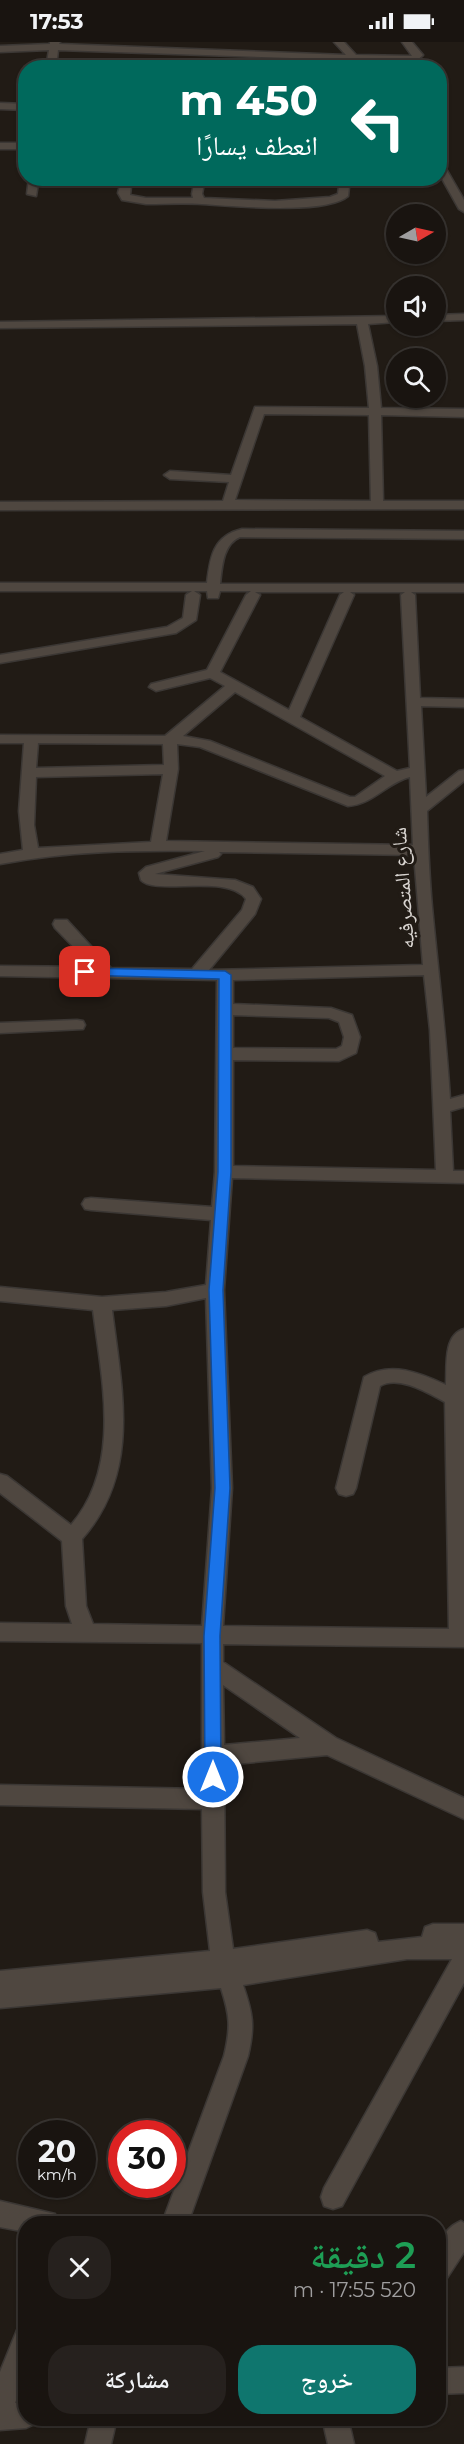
<!DOCTYPE html>
<html lang="ar">
<head>
<meta charset="utf-8">
<style>
	body { margin:0; font-family:Montserrat,"Noto Naskh Arabic",sans-serif; background:#26211e; color:#f1f3f6; direction:rtl; height:100vh; display:flex; flex-direction:column; font-size:22px; white-space:nowrap }
	* { box-sizing:border-box; margin:0 }
	p { font-size:20px; color:#9f9e9f }
	.icon { flex:none; width:33px; height:33px; fill:none; stroke:currentColor; stroke-width:2; stroke-linecap:round; stroke-linejoin:round }
	.map { position:relative; flex:1; overflow:hidden; direction:ltr }
	.drawer { position:absolute; left:18px; top:2174px; width:428px; height:210px; display:flex; flex-direction:column; background:#191410; border-radius:24px; box-shadow:0 2px 4px #0004,0 0 0 2px #373330; direction:rtl }
	.drawer>* { flex:none }
	.banner { position:absolute; left:18px; top:18px; width:429px; height:126px; border-radius:24px; box-shadow:0 2px 4px #0004,0 0 0 2px #373330; direction:rtl; background:#00695c; color:#fff; overflow:hidden }
	.needle { width:39px; rotate:81deg }
	.buttons { position:absolute; left:386px; top:162px; display:grid; gap:12px }
	.buttons a { display:grid; place-items:center; width:60px; height:60px; border-radius:50%; background:#191410; box-shadow:0 2px 4px #0004,0 0 0 2px #373330; font-size:30px }
	.speed { position:absolute; left:18px; top:2078px; display:flex; gap:12px; font-size:30px; font-weight:700; text-align:center }
	.speed>* { display:grid; place-content:center; width:78px; height:78px; border-radius:50%; background:#191410; box-shadow:0 2px 4px #0004,0 0 0 2px #373330; line-height:1 }
	.speed small { font-size:15px; font-weight:400 }
	.speed .limit { border:9px solid #d22; background:#fff; color:#111 }
	.pin { position:absolute; display:grid; place-items:center; width:51px; height:51px; color:#fff; margin:-26px; border-radius:12px; box-shadow:0 3px 9px #0006 }
	.me { position:absolute; width:66px; margin:-33px; rotate:0deg; stroke-linejoin:round; filter:drop-shadow(0 0 4px #0008) }
	.turn { display:flex; align-items:center; gap:21px; height:126px; padding:0 30px; font-size:27px }
	.turn .icon { width:78px; height:78px; stroke-width:2.5 }
	.turn b { display:block; font-size:42px; line-height:51px }
	.round { display:grid; place-items:center; flex:none; width:63px; height:63px; border-radius:24px; background:#26211e }
	.headline { display:flex; align-items:center; justify-content:space-between; height:102px; padding:0 30px }
	h1 { font-size:36px; font-weight:600; line-height:45px; color:#1e9e55 }
	.action { display:flex; gap:12px; margin-top:auto; padding:12px 30px }
	.action a { flex:1; height:69px; border-radius:24px; background:#0f766e; color:#fff; font-size:24px; font-weight:600; line-height:69px; text-align:center }
	.action a+a { background:#26211e; color:#f1f3f6 }
	.status { display:flex; justify-content:space-between; align-items:center; height:42px; padding:0 30px; background:#191410; direction:ltr }
	.status svg { height:16px; fill:currentColor }
	.map>svg:first-child { display:block }
	.lines { fill:none; stroke-linecap:round; stroke-linejoin:round }
	.minor-casing { stroke:#3b3734; stroke-width:3 }
	.minor { fill:#4f4740; fill-rule:evenodd }
	.route { fill:#1a73e8; stroke:#114b97; stroke-width:1.5 }
	.labels { text-anchor:middle; stroke-width:6; stroke-linejoin:round; paint-order:stroke }
	.street-label { font-size:21px; fill:#d8d4d0; stroke:#211b15 }
</style>
</head>
<body>
<div class="status"><b>17:53</b><svg viewBox="0 0 49 12"><path d="M0 12V9h3v3zM5 12V6h3v6zM10 12V3h3v9zM15 12V0h3v12zM26 1h20v11H26zM47 4h2v5h-2z"/></svg></div>
<div class="map">
<svg width="464" height="2402" viewBox="0 0 464 2402">
	<rect width="100%" height="100%" fill="#211b15"/>
	<g class="lines">
		<!-- minor casing -->
		<g class="minor-casing">
			<g id="minor">
				<polygon points="50,0 60,0 59,2 346,13 334,0 344,0 356,13 412,14 402,0 412,0 423,13 415,20 358,18 357,26 349,26 349,18 58,8 56,26 46,26 49,8 0,10 0,4 50,2"/>
				<polygon points="0,61 26,62 26,68 0,67"/>
				<rect x="0" y="101" width="26" height="6"/>
				<polygon points="440,122 445,125 464,158 464,170 459,167 440,133"/>
				<polygon points="29,136 39,136 36,154 27,152"/>
				<path d="M122,136H132L130,153L146,156H193L192,152L195,136H205L202,152L204,156L275,159L330,155L338,152L340,136H350L348,154C326,173 233,164 202,162C183,161 165,162 146,162L122,158L118,151Z"/>
				<polygon points="464,272 464,278 435,279 435,273"/>
				<path d="M396,274V280L368,282L377,324L381,366L464,367V375L381,373L383,459H464V467L0,468V460L223,459L229,440L170,437L164,433L170,429L231,433L255,365L369,366L365,324L357,282L0,286V280ZM264,372L369,373L371,459L235,458Z"/>
				<path d="M242,487L464,489V497L240,495C223,502 222,525 220,542H464V550H411L415,553L420,656L464,657V665L421,664L426,755L459,729L464,728V739L427,769C428,802 429,832 432,865C438,929 446,992 450,1057L464,1053V1065L450,1069L453,1129H464V1141L232,1136L224,1248L232,1446L223,1584L449,1587L445,1360C428,1351 399,1333 380,1344L356,1446L353,1452L346,1454L339,1452L336,1446L364,1335C391,1319 420,1331 446,1343C447,1324 443,1293 464,1287V1605L223,1602V1620L336,1696L464,1756V1777L327,1713L224,1723L225,1850L233,1907L367,1888L375,1891L378,1900L422,1895L425,1885L433,1882H464V1941L342,2164L333,2167L324,2164L321,2155L324,2146L452,1917H407L243,1943C253,1972 255,1984 248,2014L188,2181H162L224,2014C231,1985 230,1974 221,1946L0,1966V1929L210,1909L203,1850L202,1767L0,1763V1743L202,1747V1601L0,1599V1581L72,1582L66,1564L62,1499L0,1451V1432L7,1434L71,1483C122,1424 102,1339 93,1268L0,1259V1245L102,1255L166,1250L206,1243L211,1178L91,1168L85,1167L82,1162L85,1157L91,1156L212,1165L215,1130L217,938L0,934V924L93,925L55,886L53,882L55,878H67L111,926L192,927L242,868L246,857C228,831 155,854 141,838L139,831L146,825L205,809C137,808 67,809 0,822V812L23,808L19,769L24,701H0V693L165,694L225,644L210,636L156,649L149,645L151,642L207,628L246,553L251,549H220L218,556H208L207,549H194L200,553L196,578L176,591L0,621V613L167,585L183,576L186,553L192,549H0V541H207C210,515 213,494 242,487ZM255,550H344L340,553L289,668L220,630L260,553ZM350,550H405L401,553L410,726L397,729L300,675L354,553ZM235,650L385,734L355,755H350L210,699L183,694ZM38,701L163,702L164,723L36,726ZM177,702L200,705L348,764C374,762 386,741 410,735L413,803L166,799L178,727ZM163,732L151,800L38,806L34,783L36,735ZM219,810L414,813L423,923L209,928L255,872L261,857L253,845L235,838L155,832L218,815L221,812ZM424,933L430,988L436,1128L233,1124V1018L339,1019L356,1011L360,995L352,973L331,966L233,962V938ZM233,973L329,976L339,980L344,995L342,1004L336,1007L233,1006ZM206,1256L212,1446L202,1584L93,1582L86,1564L82,1497C141,1430 122,1349 112,1268L166,1264ZM223,1643L300,1696L224,1703Z"/>
				<polygon points="77,978 83,979 85,983 83,987 0,991 0,981"/>
				<polygon points="0,2159 55,2172 59,2181 26,2181 26,2190 0,2185"/>
				<path d="M461,2179L464,2181V2210L447,2236L438,2240C438,2216 435,2190 461,2179Z"/>
				<polygon points="26,2284 26,2332 15,2361 26,2360 26,2376 38,2376 35,2382 26,2386 0,2388 0,2330 17,2288"/>
				<polygon points="464,2325 464,2351 438,2352 438,2326"/>
				<polygon points="91,2376 117,2376 111,2402 85,2402"/>
				<polygon points="322,2376 348,2376 354,2402 328,2402"/>
			</g>
		</g>
		<!-- minor -->
		<use href="#minor" class="minor"/>
	</g>
	<!-- route -->
	<polygon class="route" points="85,926 225,929 231,933 231,1130 223,1248 230,1446 220,1594 221,1735 219,1741 213,1743 207,1741 205,1735 204,1594 215,1446 209,1248 218,1130 219,937 80,933 79,930"/>
	<g class="labels">
		<!-- street labels -->
		<g class="street-label">
			<text transform="translate(403 846) rotate(-94)" y="7">شارع المتصرفيه</text>
		</g>
	</g>
</svg>
<div class="buttons">
<a><svg class="needle" viewBox="-14 -14 28 28"><path d="M0-13l5 13h-10z" fill="#e53935"/><path d="M0 13l5-13h-10z" fill="#9f9e9f"/></svg></a>
<a><svg class="icon" aria-label="sound" viewBox="0 0 24 24"><path d="M4 9h4l5-4v14l-5-4H4zM17 9q2 3 0 6"/></svg></a>
<a><svg class="icon" aria-label="search" viewBox="0 0 24 24"><circle cx="10" cy="10" r="6"/><path d="M15 15l6 6"/></svg></a>
</div>
<div class="speed"><div>20<small>km/h</small></div><div class="limit">30</div></div>
<div class="pin" style="left:85px;top:930px;background:#d93025"><svg class="icon" aria-label="arrive" viewBox="0 0 24 24"><path d="M6 21V4h12l-3 4 3 4H6"/></svg></div>
<svg class="me" style="left:213px;top:1735px" viewBox="-20 -20 40 40"><circle r="17" fill="#1a73e8" stroke="#fff" stroke-width="3"/><path d="M0-11L8 9 0 5-8 9z" fill="#fff"/></svg>
<div class="banner">
<div class="turn"><svg class="icon" aria-label="left" viewBox="0 0 24 24"><path d="M17 20v-9H6M10 6l-5 5 5 5"/></svg><div><b>450 m</b>انعطف يسارًا</div></div>
</div>
<section class="drawer">
<div class="headline"><div><h1>2 دقيقة</h1><p>520 m · 17:55</p></div><a class="round"><svg class="icon" aria-label="close" viewBox="0 0 24 24"><path d="M6 6l12 12M18 6L6 18"/></svg></a></div>
<div class="action"><a>خروج</a><a>مشاركة</a></div>
</section>
</div>
</body>
</html>
